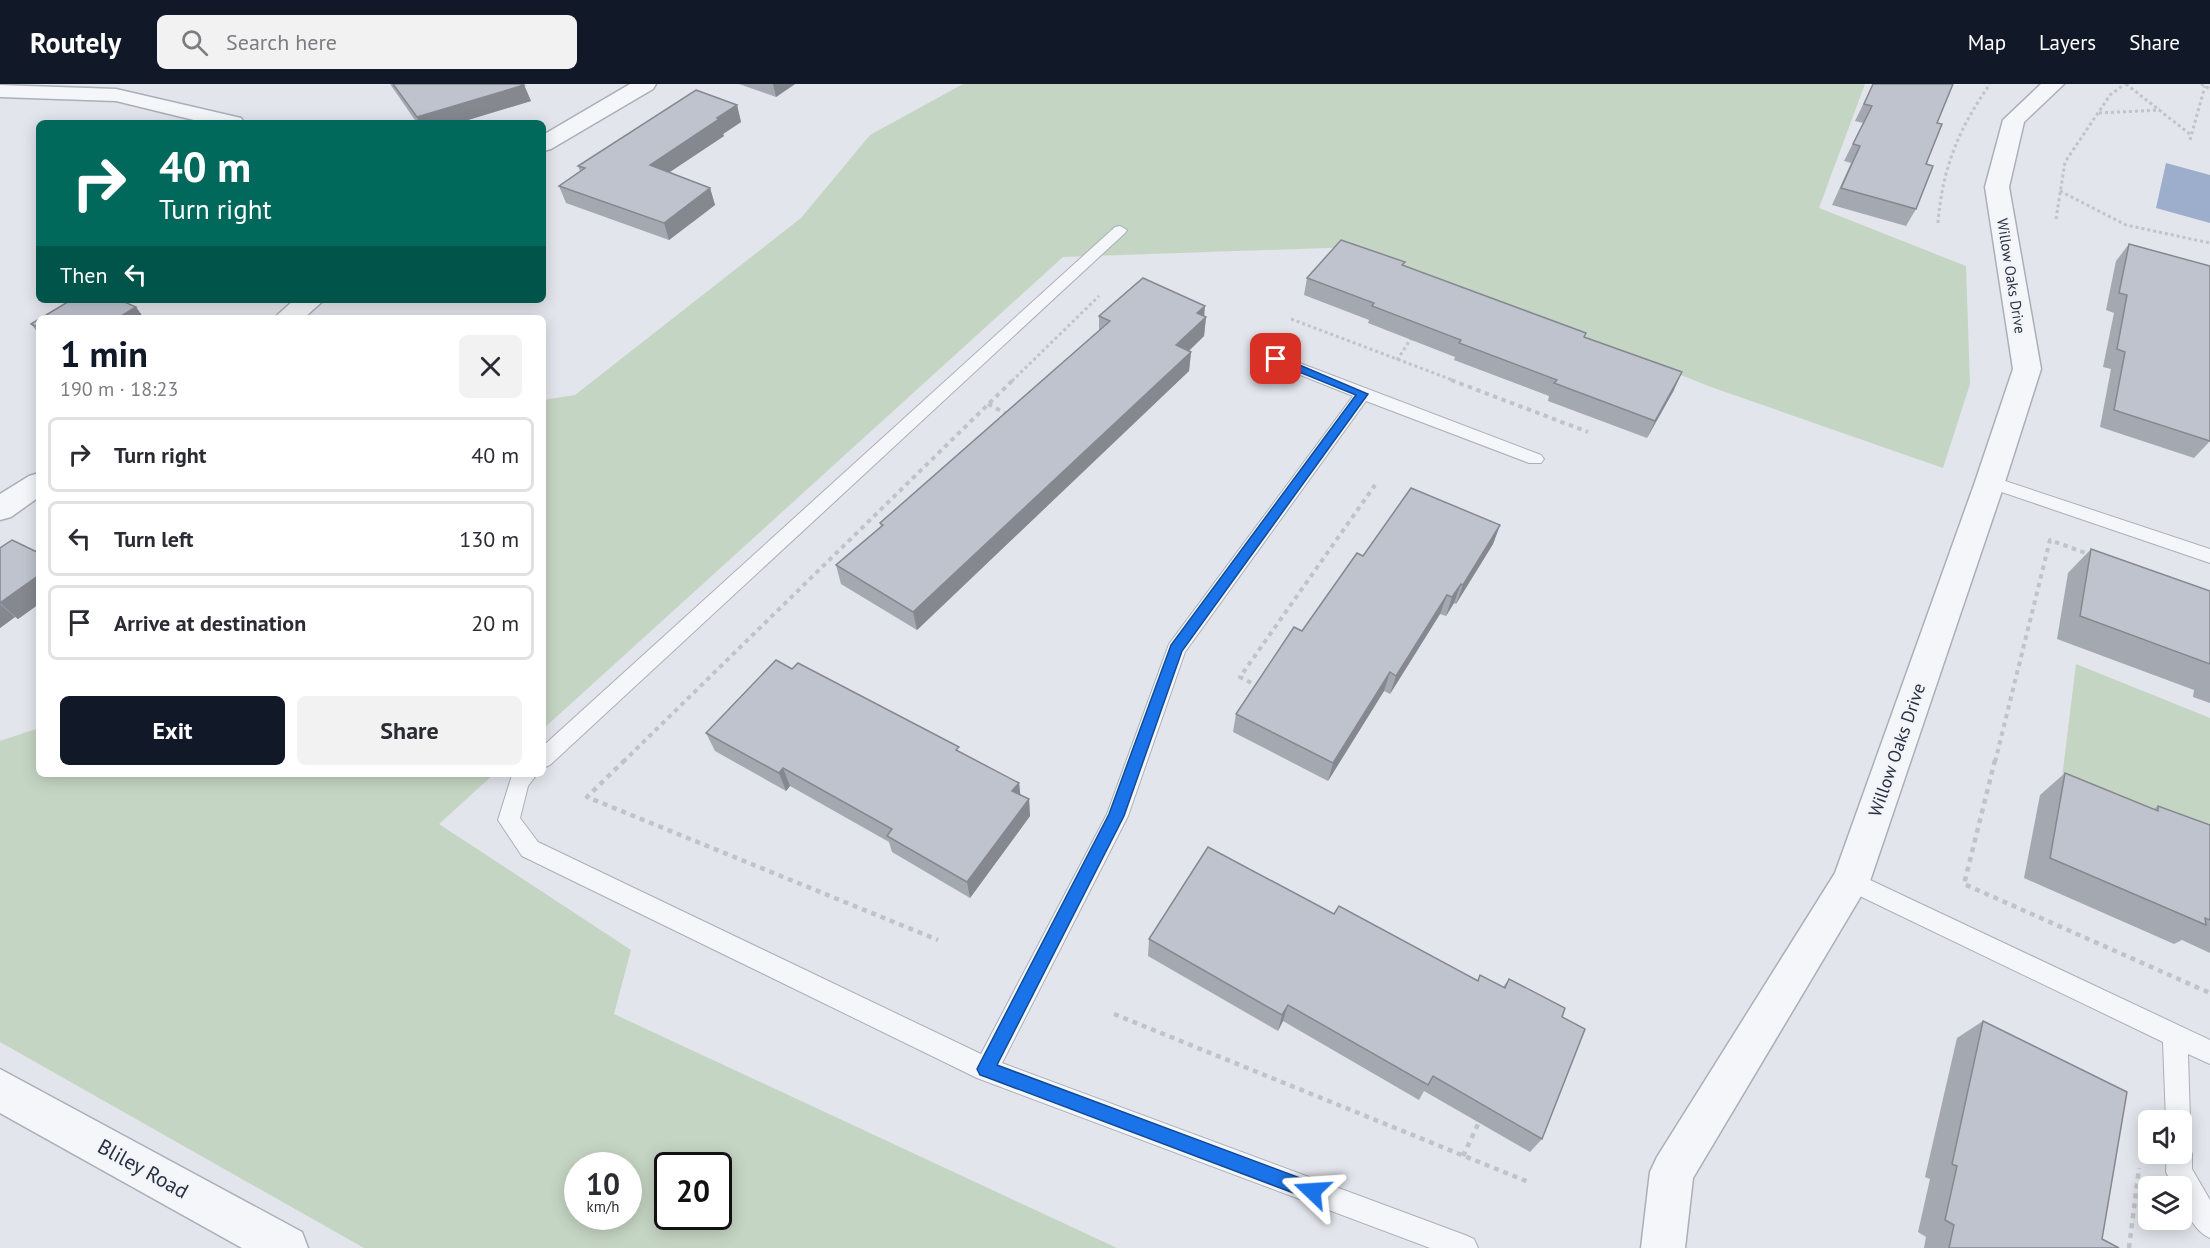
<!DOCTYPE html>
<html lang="en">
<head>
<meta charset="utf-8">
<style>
	body { margin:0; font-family:"PT Sans",sans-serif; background:#f2f2f3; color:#2b2b33; height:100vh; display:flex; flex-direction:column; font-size:22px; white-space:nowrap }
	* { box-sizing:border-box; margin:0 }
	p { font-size:20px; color:#7c7c81 }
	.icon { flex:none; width:33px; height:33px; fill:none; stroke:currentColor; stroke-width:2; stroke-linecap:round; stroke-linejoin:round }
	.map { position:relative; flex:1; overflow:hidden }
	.drawer { position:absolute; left:36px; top:231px; width:510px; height:462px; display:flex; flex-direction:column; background:#fff; border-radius:9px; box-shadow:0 3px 15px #0003 }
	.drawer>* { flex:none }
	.guide { position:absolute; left:36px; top:36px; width:510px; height:183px; border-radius:9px; box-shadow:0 3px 15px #0003; background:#00695c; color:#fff; overflow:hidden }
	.buttons { position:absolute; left:2138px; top:1026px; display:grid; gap:12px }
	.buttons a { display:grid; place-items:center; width:54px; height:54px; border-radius:9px; background:#fff; box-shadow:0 3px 15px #0003; font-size:30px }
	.speed { position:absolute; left:564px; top:1068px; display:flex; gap:12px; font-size:30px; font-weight:700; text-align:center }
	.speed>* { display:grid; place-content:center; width:78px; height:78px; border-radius:50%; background:#fff; box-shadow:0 3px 15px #0003; line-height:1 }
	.speed small { font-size:15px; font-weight:400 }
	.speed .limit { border:3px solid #111; border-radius:9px; background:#fff; color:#111 }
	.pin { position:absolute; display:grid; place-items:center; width:51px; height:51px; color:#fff; margin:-26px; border-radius:12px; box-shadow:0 3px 9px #0006 }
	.me { position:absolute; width:66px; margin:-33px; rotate:290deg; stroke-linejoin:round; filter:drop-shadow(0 0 4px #0008) }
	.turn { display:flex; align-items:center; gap:21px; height:126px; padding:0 24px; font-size:27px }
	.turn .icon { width:78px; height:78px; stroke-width:2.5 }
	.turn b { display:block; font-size:42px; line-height:51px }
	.then { display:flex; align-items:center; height:57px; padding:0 24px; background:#0003; gap:12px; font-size:22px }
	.round { display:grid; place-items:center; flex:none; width:63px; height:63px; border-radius:9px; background:#f2f2f3 }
	.headline { display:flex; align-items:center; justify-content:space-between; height:102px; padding:0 24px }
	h1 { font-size:36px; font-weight:700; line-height:45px; color:#111827 }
	.cta { display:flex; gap:12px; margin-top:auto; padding:12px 24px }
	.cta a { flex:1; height:69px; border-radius:9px; background:#111827; color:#fff; font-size:24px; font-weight:700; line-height:69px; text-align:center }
	.cta a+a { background:#f2f2f3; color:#2b2b33 }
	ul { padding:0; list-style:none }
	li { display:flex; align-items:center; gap:18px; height:75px; margin:0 12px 9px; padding:0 12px; border:3px solid #e1e1e2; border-radius:9px }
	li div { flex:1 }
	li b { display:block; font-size:22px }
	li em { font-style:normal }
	header { display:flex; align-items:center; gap:36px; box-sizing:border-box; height:84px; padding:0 30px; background:#111827; color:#fff }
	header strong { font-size:28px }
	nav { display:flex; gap:33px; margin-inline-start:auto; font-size:21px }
	.search { width:420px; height:54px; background:#f2f2f3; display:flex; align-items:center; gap:15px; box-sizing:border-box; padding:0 21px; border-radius:9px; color:#7c7c81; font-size:22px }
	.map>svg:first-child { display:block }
	.green { fill:#c5d5c3; fill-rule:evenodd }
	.water { fill:#9caecc }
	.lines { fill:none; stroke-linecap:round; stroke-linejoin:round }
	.service-casing { stroke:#aaafb9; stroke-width:2 }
	.minor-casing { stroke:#aaafb9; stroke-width:3 }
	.tertiary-casing { stroke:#aaafb9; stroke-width:3 }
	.path-far2 { stroke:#c0c3ca; stroke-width:3; stroke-dasharray:3 3; stroke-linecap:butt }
	.path-far1 { stroke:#c0c3ca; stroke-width:4; stroke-dasharray:4.5 4.5; stroke-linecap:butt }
	.path { stroke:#c0c3ca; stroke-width:4.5; stroke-dasharray:5 5; stroke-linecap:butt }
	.service { fill:#f5f6f9; fill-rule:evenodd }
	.minor { fill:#f5f6f9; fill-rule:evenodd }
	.tertiary { fill:#f5f6f9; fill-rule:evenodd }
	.wall { fill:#a4a8b1 }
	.shaded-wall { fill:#868890 }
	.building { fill:#bfc3ce; stroke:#868890; stroke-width:1.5 }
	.route { fill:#1a73e8; stroke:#114b97; stroke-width:1.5 }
	.labels { text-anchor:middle; stroke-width:4.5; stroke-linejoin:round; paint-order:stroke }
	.far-street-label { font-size:15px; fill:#293044; stroke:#f2f4f8 }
	.street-label { font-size:18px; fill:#293044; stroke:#f2f4f8 }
	.near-street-label { font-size:21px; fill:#293044; stroke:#f2f4f8 }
</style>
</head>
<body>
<header>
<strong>Routely</strong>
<div class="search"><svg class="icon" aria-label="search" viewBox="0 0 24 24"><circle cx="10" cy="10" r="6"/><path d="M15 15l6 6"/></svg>Search here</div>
<nav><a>Map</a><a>Layers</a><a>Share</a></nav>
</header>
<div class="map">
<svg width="2210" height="1164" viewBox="0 0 2210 1164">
	<rect width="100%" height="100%" fill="#e2e5eb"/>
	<!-- green -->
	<g class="green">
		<polygon points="963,0 1865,0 1819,124 1966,182 1970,300 1943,384 1711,303 1356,163 1063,173 543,645 543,316 575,311 801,134 870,51"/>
		<polygon points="2076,580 2210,634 2210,764 2061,702"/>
		<path d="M39,644V690H494L439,740L631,866L614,930L1117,1164H364L0,958V657ZM578,1082H628V1132H578ZM668,1082H718V1132H668Z"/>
	</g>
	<!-- water -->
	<polygon class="water" points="2166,79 2210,91 2210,139 2156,124"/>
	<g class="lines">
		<!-- service casing -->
		<g class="service-casing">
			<g id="service">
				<polygon points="1120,142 1127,146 1125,149 550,681 543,684 543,662 1115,143"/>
				<polygon points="1276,270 1541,371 1544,375 1541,379 1529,379 1366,317 1185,568 1128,732 1002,979 1465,1151 1474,1155 1478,1164 1430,1164 977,994 522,772 498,736 512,691 537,690 528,702 520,734 538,758 981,970 1107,730 1169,560 1353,312 1270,279 1268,275 1270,271"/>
				<polygon points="1990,392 2210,465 2210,479 1984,402 1981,398 1984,394"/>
				<polygon points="1851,787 2210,956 2210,980 2188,970 2190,1036 2187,1045 2181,1047 2181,1036 2166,1036 2163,958 1843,804 1840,797 1843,790"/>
				<path d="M2181,1058L2188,1061L2192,1070V1085L2210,1116V1154C2193,1147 2181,1121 2181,1102H2173L2166,1088L2167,1070H2181Z"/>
			</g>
		</g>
		<!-- minor casing -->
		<g class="minor-casing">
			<g id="minor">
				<polygon points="630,0 656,0 653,5 551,65 543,67 543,51"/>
				<polygon points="2041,0 2064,0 2024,38 2009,103 2041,285 2005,398 1870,797 1693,1094 1685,1164 1641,1164 1650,1088 1657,1073 1835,789 1975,398 2013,285 1985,103 2003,36"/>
				<polygon points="0,1 116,5 241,34 244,39 206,39 116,17 0,13"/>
				<polygon points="294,216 324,216 304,234 274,234"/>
				<polygon points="39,389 39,413 11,433 0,436 0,410 29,392"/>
			</g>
		</g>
		<!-- tertiary casing -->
		<g class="tertiary-casing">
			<polygon id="tertiary" points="0,985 302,1148 308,1164 242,1164 0,1029"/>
		</g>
		<!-- path-far2 -->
		<g class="path-far2">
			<polyline points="2126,0 2191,51"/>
			<polyline points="2201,0 2210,5"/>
			<polyline points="2099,29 2160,26"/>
			<polyline points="2190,56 2205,2"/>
			<polyline points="2060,107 2126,141 2210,159"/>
			<polyline points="2056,135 2065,78 2110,11 2125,0"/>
			<path d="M1938,139C1942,85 1959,44 1990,0"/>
			<polyline points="1291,235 1455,297"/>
			<polyline points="1397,276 1412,253"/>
			<polyline points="1012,297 1099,212"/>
		</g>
		<!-- path-far1 -->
		<g class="path-far1">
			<polyline points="1451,296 1588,348"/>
			<polyline points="988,320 1009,331"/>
			<polyline points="1259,603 1240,593 1375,401"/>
			<polyline points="623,678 1013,296"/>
			<polyline points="1995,678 2050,456 2091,471"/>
		</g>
		<!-- path -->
		<g class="path">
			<polyline points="625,676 587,713 938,856"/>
			<polyline points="1995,676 1964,800 2210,909"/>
			<polyline points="1114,930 1531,1099"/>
			<polyline points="2141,1068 2144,1045"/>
			<polyline points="1463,1072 1480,1036"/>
			<polyline points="2129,1164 2139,1084"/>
		</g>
		<!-- service -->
		<use href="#service" class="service"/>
		<!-- minor -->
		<use href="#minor" class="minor"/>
		<!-- tertiary -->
		<use href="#tertiary" class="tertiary"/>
	</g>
	<!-- wall -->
	<g class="wall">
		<polygon points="390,0 522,0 524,1 531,17 458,39 417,39"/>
		<polygon points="739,0 795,0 776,13"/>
		<polygon points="1873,0 1953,0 1937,39 1916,125 1906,142 1832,121 1851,79 1844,77 1863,39 1855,37"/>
		<polygon points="737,21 741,38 723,50 724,52 669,88 710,104 715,121 669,156 566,119 559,102 580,87 578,82"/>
		<polygon points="2129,160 2209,235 2210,357 2194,374 2100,343 2111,285 2103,283 2114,229 2106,226 2116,177"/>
		<polygon points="1404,181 1585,253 1674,306 1647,354 1548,317 1549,312 1454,276 1455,273 1368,239 1369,236 1304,211 1307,194"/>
		<polygon points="1099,232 1204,232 1206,233 1204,252 1189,267 1191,268 1189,287 917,546 841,500 836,481 881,443 880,439 1099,247"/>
		<polygon points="39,235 39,250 31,240"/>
		<polygon points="1500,441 1493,460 1456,520 1454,519 1446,532 1440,530 1390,610 1384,607 1328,697 1233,648 1236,630 1302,547 1363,472"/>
		<polygon points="0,464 39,469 39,520 18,535 15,533 0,544"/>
		<polygon points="2091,465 2210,507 2210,619 2193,613 2194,606 2057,555 2068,489"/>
		<polygon points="706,649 959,668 1019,699 1020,710 1029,715 1030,732 970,814 892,768 889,758 790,702 786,707 715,667"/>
		<polygon points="2065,689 2154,725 2158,722 2210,741 2210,869 2182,856 2174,860 2024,794 2040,711"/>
		<polygon points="1334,830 1478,896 1480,891 1503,903 1509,895 1562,933 1542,1055 1530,1068 1424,1007 1419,1016 1283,937 1278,947 1148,872 1149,855"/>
		<polygon points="1983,937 2102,1155 2119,1164 1924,1164 1926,1153 1918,1148 1930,1095 1925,1093 1957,954"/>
	</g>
	<!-- shaded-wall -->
	<g class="shaded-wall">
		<polygon points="773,0 795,0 776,13"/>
		<polygon points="524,1 531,17 458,39 419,39 417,33"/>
		<polygon points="737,21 741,38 723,50 724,52 655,98 650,81"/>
		<polygon points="710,104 715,121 669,156 664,139"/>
		<polygon points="1205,222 1204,235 1206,233 1204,252 1175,280 1176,261 1197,229"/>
		<polygon points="136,223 144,234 118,234"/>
		<polygon points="1191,268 1189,287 917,546 913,528"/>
		<polygon points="1682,288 1674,306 1647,354 1655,337"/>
		<polygon points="1500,441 1493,460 1456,520 1463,501"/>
		<polygon points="39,491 39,520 18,535 0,519"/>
		<polygon points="1461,500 1454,519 1446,532 1452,513"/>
		<polygon points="1447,511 1440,530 1390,610 1396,592"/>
		<polygon points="0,520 15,533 0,544"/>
		<polygon points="1390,588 1384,607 1328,697 1333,679"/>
		<polygon points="783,684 790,702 786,707 779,689"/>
		<polygon points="1019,699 1021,716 1012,707"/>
		<polygon points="1029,715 1030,732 970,814 967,798"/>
		<polygon points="1288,921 1283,937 1278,947 1282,931"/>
	</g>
	<!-- building -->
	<g class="building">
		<polygon points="393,0 522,0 524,1 417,33"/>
		<polygon points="1873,0 1953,0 1937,39 1942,40 1926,80 1933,82 1916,125 1841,104 1860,62 1853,60 1872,22 1864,20"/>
		<polygon points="696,6 737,21 717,34 719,35 650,81 710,104 664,139 559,102 585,84 578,82"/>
		<polygon points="1341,156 1405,178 1402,181 1586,249 1584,253 1682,288 1655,337 1554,299 1557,296 1459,259 1461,256 1372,222 1374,219 1307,194"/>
		<polygon points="2129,160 2210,182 2210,357 2114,326 2125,268 2117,265 2127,211 2119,209"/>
		<polygon points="1143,194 1205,222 1197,229 1206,233 1176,261 1191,268 913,528 836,481 883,441 880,439 1110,237 1099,232"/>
		<polygon points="71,216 120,216 136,223 118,234 41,234"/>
		<polygon points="39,235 39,244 31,240"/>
		<polygon points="1411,404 1500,441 1463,501 1461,500 1452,513 1447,511 1396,592 1390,588 1333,679 1236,630 1294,543 1302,547 1357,469 1363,472"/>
		<polygon points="12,456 39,469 39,491 0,519 0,464"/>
		<polygon points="2091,465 2210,507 2210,580 2080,532"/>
		<polygon points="776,576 792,585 798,579 959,663 956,666 1019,699 1012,707 1029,715 967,798 887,752 892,745 783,684 779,689 706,649"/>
		<polygon points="2065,689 2158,727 2158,722 2210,741 2210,836 2205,834 2206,841 2050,774"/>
		<polygon points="1208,763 1334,830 1339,822 1478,897 1480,891 1505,904 1509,895 1565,924 1562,933 1585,945 1542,1055 1433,992 1428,1001 1288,921 1282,931 1149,855"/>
		<polygon points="1983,937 2127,1008 2102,1155 2119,1164 1949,1164 1954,1141 1945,1136 1957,1082 1952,1080"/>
	</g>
	<!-- route -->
	<polygon class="route" points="1276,271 1368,310 1182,567 1124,732 997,981 1319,1101 1321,1107 1319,1113 1312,1116 986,993 980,991 977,985 1109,730 1171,561 1356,311 1272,277 1272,272"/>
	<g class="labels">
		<!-- far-street labels -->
		<g class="far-street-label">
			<text transform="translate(2011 192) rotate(81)" y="5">Willow Oaks Drive</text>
		</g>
		<!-- street labels -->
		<g class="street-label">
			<text transform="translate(1897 666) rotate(-71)" y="6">Willow Oaks Drive</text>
		</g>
		<!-- near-street labels -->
		<g class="near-street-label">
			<text transform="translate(143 1085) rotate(29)" y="7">Bliley Road</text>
		</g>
	</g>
</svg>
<div class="buttons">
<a><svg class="icon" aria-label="sound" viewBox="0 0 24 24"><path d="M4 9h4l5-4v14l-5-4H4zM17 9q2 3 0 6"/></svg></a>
<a><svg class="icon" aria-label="layers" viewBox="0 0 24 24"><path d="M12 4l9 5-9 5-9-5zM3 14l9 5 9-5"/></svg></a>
</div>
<div class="speed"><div>10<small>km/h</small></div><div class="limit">20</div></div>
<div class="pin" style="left:1276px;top:275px;background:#d93025"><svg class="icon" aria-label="arrive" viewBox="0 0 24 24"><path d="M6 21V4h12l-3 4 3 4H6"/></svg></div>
<svg class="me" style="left:1312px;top:1107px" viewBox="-20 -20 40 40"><path d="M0-17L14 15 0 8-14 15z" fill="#1a73e8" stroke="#fff" stroke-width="4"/></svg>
<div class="guide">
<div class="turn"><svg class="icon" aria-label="right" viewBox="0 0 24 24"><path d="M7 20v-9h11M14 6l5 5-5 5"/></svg><div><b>40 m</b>Turn right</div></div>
<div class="then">Then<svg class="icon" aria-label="left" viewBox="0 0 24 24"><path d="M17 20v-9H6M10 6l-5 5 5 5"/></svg></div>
</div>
<section class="drawer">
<div class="headline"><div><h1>1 min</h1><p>190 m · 18:23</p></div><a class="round"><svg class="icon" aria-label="close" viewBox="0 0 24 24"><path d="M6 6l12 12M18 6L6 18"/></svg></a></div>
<ul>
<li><svg class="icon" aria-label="right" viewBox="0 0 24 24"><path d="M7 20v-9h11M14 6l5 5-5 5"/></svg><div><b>Turn right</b></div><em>40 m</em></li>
<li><svg class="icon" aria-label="left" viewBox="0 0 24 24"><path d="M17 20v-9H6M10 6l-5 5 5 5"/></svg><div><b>Turn left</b></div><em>130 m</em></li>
<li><svg class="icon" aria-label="arrive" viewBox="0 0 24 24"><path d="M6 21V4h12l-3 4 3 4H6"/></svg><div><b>Arrive at destination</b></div><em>20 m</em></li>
</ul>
<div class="cta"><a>Exit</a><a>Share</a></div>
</section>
</div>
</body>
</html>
